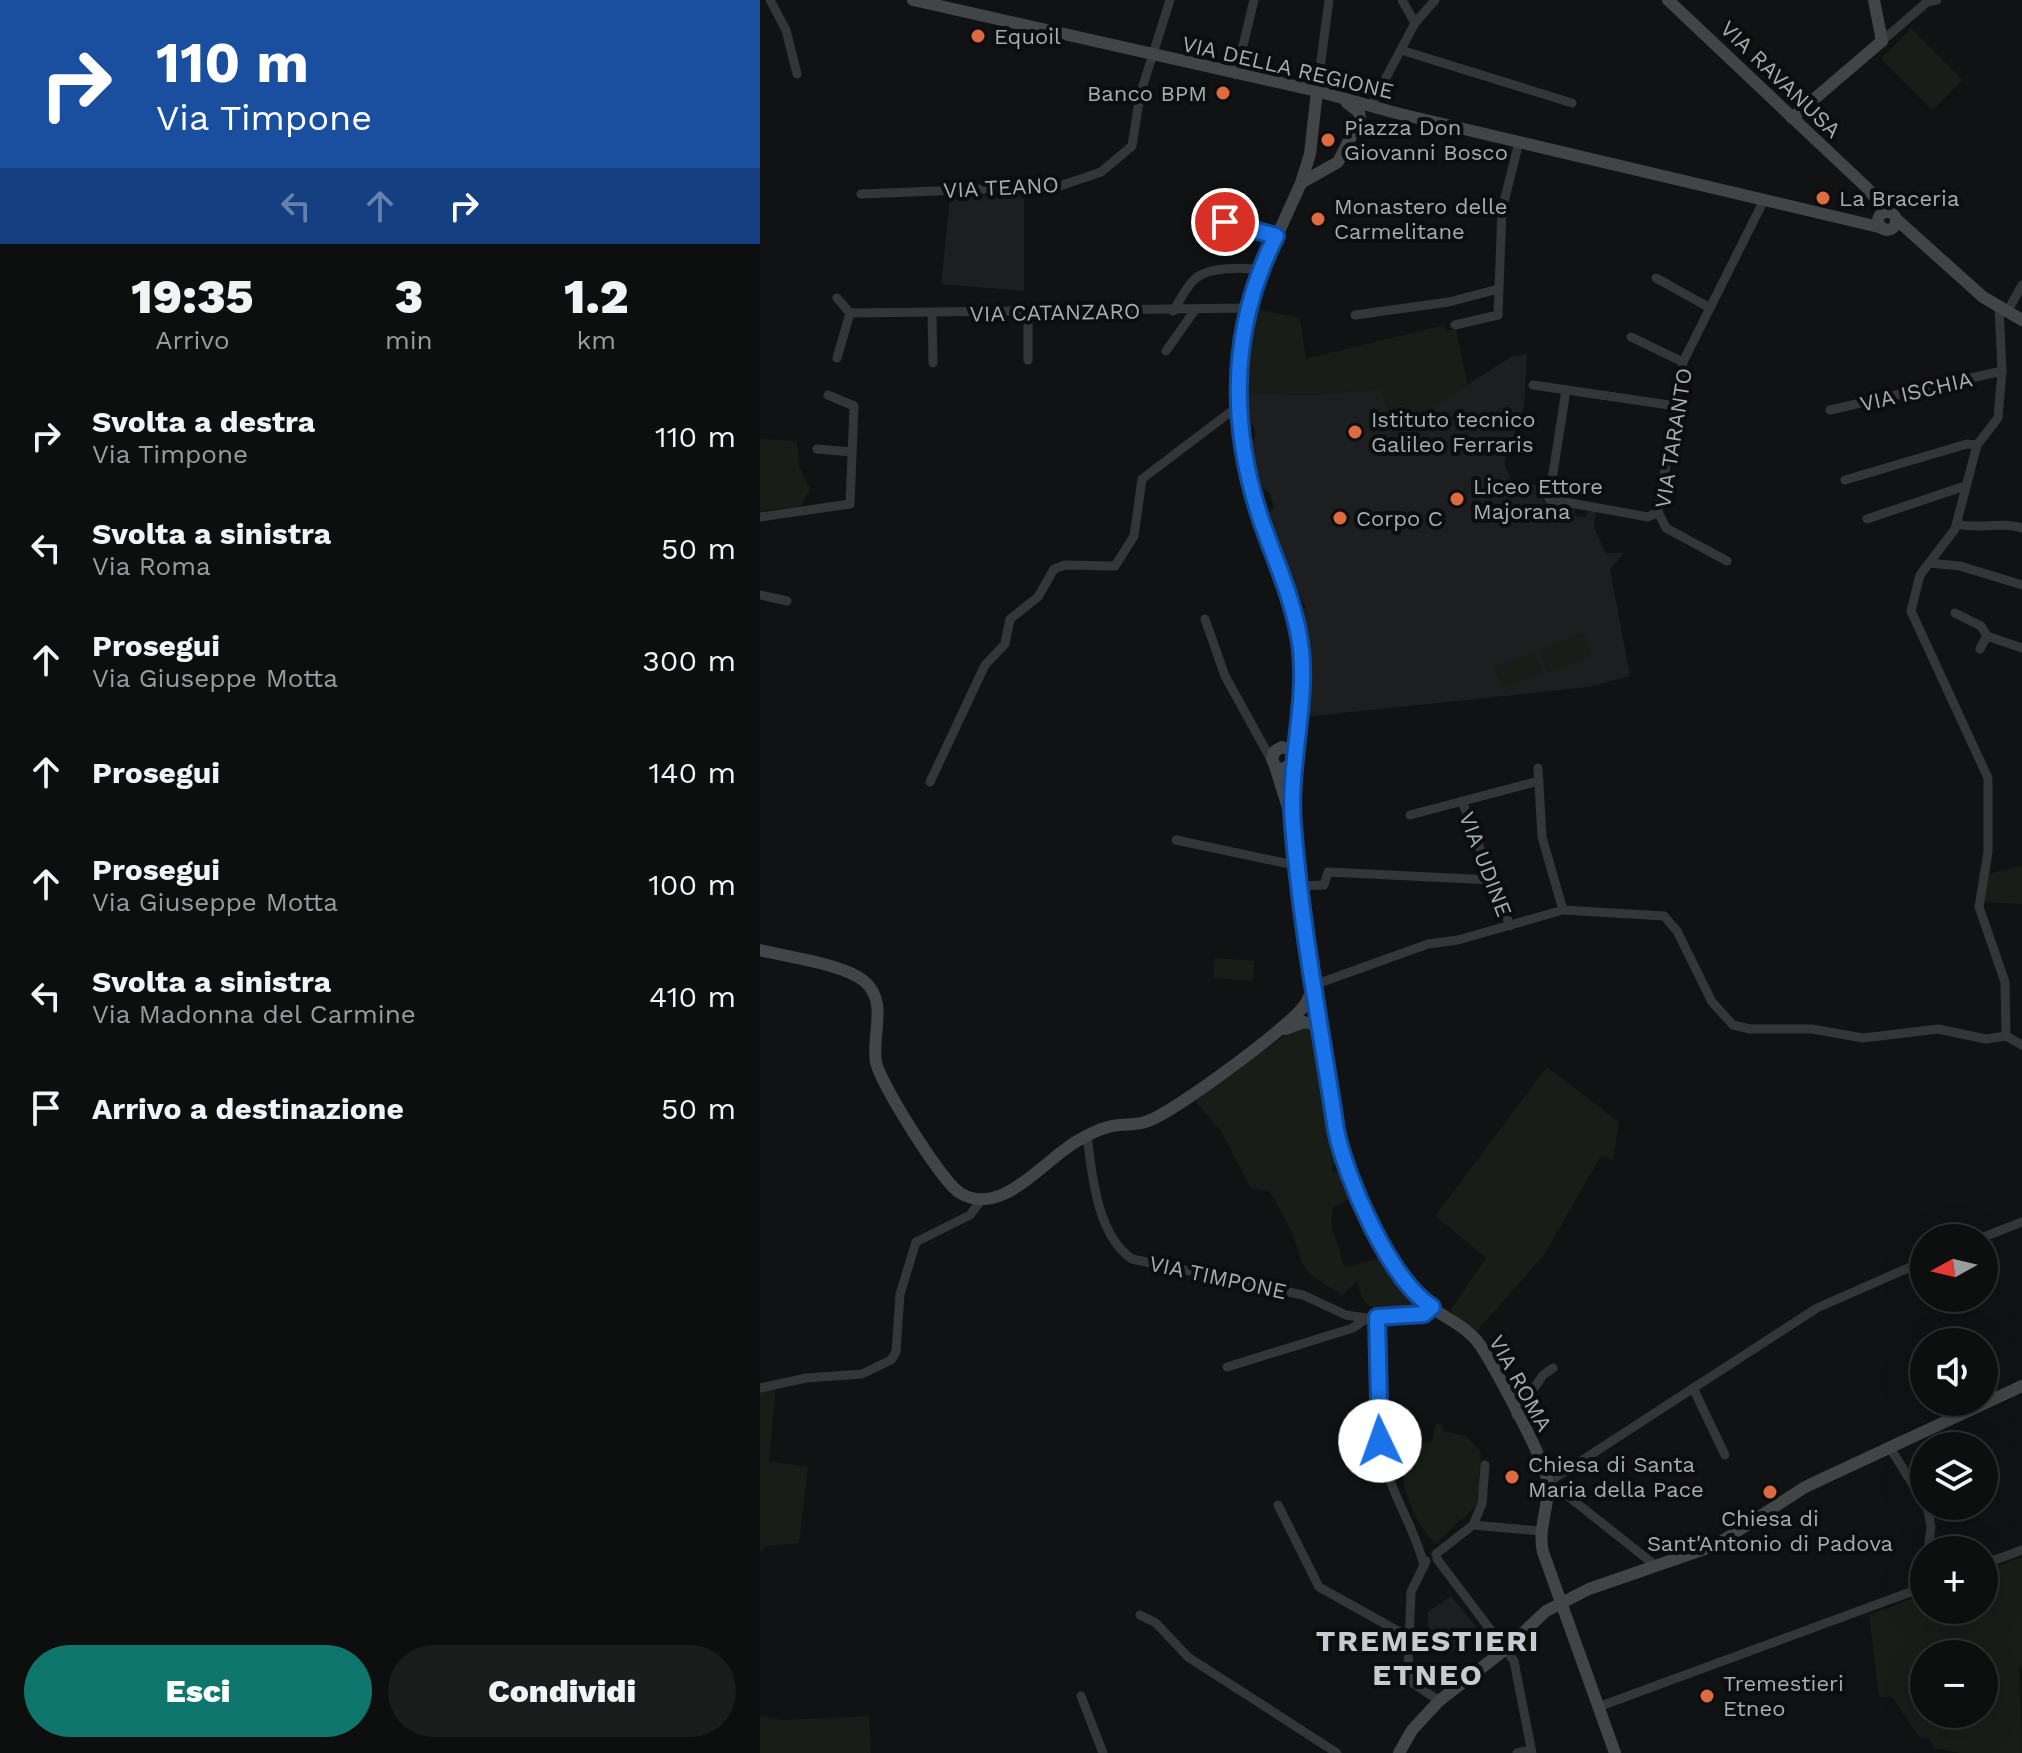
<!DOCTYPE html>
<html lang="it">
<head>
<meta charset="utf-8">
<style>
	body { margin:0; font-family:"Work Sans",sans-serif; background:#1b1c1c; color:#f1f3f6; height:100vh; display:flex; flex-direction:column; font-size:30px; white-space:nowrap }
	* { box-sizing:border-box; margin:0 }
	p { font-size:26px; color:#9a9c9e }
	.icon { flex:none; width:44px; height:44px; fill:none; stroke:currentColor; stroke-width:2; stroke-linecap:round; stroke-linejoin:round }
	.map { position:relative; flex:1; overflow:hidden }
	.sheet { display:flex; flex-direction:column; background:#0d0e0e; width:760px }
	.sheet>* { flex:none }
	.guide { background:#1a4fa0; color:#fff; overflow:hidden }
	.needle { width:52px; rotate:262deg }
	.buttons { position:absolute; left:1150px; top:1224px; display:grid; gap:16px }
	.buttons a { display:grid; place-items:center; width:88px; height:88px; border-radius:50%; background:#0d0e0e; box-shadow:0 8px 32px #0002,0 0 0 2px #2d2e2e; font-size:40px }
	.pin { position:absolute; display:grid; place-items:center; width:68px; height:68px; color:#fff; margin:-34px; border:4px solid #fff; border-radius:50%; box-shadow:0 2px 8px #0007 }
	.me { position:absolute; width:88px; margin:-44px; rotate:357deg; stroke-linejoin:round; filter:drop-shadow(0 0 6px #0008) }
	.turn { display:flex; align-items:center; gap:28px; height:168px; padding:0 24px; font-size:36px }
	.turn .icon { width:104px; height:104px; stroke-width:2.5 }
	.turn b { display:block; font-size:56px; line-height:68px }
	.lanes { display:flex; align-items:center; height:76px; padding:0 24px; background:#0003; justify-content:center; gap:40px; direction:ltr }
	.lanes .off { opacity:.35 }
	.eta { display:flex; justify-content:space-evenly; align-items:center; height:136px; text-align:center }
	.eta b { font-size:48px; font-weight:800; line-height:56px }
	.primary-button { display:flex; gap:16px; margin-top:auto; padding:16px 24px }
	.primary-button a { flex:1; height:92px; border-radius:48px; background:#0f766e; color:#fff; font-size:32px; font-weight:800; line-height:92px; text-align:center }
	.primary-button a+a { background:#1b1c1c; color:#f1f3f6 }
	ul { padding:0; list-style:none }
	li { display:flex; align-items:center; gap:24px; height:112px; padding:0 24px }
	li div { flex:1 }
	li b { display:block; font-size:30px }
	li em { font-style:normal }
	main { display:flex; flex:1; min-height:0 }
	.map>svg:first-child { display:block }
	.built { fill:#1d1e1f }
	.green { fill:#191d18; fill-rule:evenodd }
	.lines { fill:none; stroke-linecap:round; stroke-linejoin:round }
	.street { stroke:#333537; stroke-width:9 }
	.secondary { stroke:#414547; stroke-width:12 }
	.route-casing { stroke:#114b97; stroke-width:20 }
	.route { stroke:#1a73e8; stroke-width:14 }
	.poi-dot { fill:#dd6b3f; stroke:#0c0d0e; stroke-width:3 }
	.labels { text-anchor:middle; stroke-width:8; stroke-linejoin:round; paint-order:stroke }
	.poi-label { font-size:22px; fill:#a4aeb2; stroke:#0c0d0e; text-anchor:start }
	.street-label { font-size:22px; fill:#a4aeb2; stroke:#0c0d0e }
	.district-label { font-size:30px; font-weight:bold; letter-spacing:2px; fill:#c5cbce; stroke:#0c0d0e }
</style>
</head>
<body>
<main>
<section class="sheet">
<div class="guide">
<div class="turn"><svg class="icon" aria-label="right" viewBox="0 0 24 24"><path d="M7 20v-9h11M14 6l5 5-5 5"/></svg><div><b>110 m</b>Via Timpone</div></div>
<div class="lanes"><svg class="icon off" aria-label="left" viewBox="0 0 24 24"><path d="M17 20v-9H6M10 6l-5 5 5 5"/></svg><svg class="icon off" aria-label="ahead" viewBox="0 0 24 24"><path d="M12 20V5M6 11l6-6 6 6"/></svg><svg class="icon" aria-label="right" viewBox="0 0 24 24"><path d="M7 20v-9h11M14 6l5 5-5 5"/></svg></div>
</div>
<div class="eta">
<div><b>19:35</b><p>Arrivo</p></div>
<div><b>3</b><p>min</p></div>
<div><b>1.2</b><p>km</p></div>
</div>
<ul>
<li><svg class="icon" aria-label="right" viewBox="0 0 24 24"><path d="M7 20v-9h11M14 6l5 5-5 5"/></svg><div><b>Svolta a destra</b><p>Via Timpone</p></div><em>110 m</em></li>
<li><svg class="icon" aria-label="left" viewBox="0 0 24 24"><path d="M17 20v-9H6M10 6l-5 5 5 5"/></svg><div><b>Svolta a sinistra</b><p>Via Roma</p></div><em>50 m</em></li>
<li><svg class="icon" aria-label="ahead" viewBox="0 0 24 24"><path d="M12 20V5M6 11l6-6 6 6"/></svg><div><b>Prosegui</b><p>Via Giuseppe Motta</p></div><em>300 m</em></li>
<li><svg class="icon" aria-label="ahead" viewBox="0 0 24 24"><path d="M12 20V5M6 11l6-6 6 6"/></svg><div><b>Prosegui</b></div><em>140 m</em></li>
<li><svg class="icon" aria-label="ahead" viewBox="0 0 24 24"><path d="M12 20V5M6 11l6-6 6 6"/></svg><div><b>Prosegui</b><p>Via Giuseppe Motta</p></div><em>100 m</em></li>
<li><svg class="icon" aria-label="left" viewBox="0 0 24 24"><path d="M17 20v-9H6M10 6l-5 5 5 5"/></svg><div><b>Svolta a sinistra</b><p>Via Madonna del Carmine</p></div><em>410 m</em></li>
<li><svg class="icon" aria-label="arrive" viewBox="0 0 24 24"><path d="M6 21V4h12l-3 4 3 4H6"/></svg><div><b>Arrivo a destinazione</b></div><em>50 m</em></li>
</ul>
<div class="primary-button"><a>Esci</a><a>Condividi</a></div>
</section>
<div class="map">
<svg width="1262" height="1753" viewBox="0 0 1262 1753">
	<rect width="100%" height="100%" fill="#111213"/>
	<!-- built -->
	<g class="built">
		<polygon points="264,194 264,291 181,284 190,197"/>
		<polygon points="767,354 764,406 744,463 752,482 787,487 783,502 815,508 814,516 826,517 827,510 836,512 834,528 846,553 864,553 850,569 870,676 829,687 544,717 550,710 551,697 547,691 550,656 540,610 546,608 533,583 509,513 514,507 509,492 503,489 490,443 495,437 494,426 488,421 487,393 549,395 621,389 637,429 751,357"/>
		<polygon points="691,1596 718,1629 692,1651 687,1644 680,1650 669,1629 667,1612"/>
	</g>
	<!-- green -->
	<g class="green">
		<polygon points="1151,28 1203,80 1172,110 1121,59"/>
		<polygon points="495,309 540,318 546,359 684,325 686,331 696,329 708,386 636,429 620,389 549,395 487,393 488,354"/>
		<polygon points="0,439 37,441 39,466 50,489 41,506 0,511"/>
		<polygon points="823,633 832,655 788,673 779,651"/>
		<polygon points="774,652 783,672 743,688 734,668"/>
		<polygon points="1262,866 1262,904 1223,902 1227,874"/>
		<polygon points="455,958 494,961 493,981 453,978"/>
		<path d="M539,1025L553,1029L575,1165L571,1168L573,1172L579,1171L589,1199L573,1207L571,1223L584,1267L624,1258L637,1283L655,1306L653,1310C620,1305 607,1321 597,1282L582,1295L552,1276L542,1263L532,1232L510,1192L490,1187L461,1131L435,1101Z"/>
		<polygon points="787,1067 859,1122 853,1160 841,1156 784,1255 717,1331 690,1311 726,1258 675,1216"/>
		<polygon points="16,1387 9,1461 48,1467 39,1543 6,1546 0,1553 0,1391"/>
		<path d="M676,1423L683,1425L682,1431L706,1436L721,1452L717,1505L675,1544C650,1517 636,1479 646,1443L672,1442Z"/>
		<path d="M1262,1557V1666L1259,1667L1262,1753H1200L1174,1748L1170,1739L1160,1738L1132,1697H1119L1109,1615L1164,1594V1610H1224V1571ZM1164,1654H1224V1714H1164Z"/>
		<polygon points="0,1715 22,1720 109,1716 111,1753 0,1753"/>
	</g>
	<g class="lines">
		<!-- street -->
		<g class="street">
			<polyline points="10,0 26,30 37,74"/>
			<polyline points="642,0 655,23"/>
			<polyline points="1122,41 1167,2 1177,0"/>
			<polyline points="641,50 812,103"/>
			<polyline points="476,75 494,0"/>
			<polyline points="557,91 569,0"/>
			<polyline points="611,106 655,23 675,0"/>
			<polyline points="101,194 300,186 341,172 372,146 380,95 410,0"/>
			<polyline points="439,215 516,236"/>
			<polyline points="896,278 950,308"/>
			<polyline points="77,298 90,313 486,308"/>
			<polyline points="1239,307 1242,371 1238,418 1217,445 1195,529 1160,575 1151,611 1228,778 1228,852 1219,907 1245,982 1246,1036"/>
			<path d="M413,311C420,301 426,286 436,278C449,267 483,267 500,270"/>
			<polyline points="1247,312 1262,285"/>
			<polyline points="268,313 268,360"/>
			<polyline points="172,314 173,363"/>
			<polyline points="595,315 689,302 738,289"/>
			<polyline points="695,325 738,315 742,210 759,142"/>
			<polyline points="871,337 923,362"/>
			<polyline points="406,351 435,310"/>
			<polyline points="77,358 90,313"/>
			<polyline points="773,385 916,406"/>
			<polyline points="806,390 789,499 888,517 898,512"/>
			<polyline points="1070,410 1242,371"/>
			<polyline points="57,449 92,452"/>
			<polyline points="1085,480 1207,444 1217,445"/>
			<polyline points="0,517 90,504 94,406 68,395"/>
			<polyline points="1107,519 1205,486"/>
			<path d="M1197,524C1220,530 1240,521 1262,528"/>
			<polyline points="967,561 906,528 898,512 923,362 1004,200"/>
			<polyline points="1169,563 1200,566 1262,585"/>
			<polyline points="0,595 27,601"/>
			<polyline points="1195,613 1221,626 1227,636"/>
			<polyline points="445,619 465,676 513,763"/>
			<polyline points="1227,636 1262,648"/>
			<polyline points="1220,649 1227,636"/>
			<polyline points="778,768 782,837 803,910"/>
			<polyline points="170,782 225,665 245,644 250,619 278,597 294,569 305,565 355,566 374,536 382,479 477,407"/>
			<polyline points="702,801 750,926"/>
			<polyline points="650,815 779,781"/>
			<polyline points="416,840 539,866"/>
			<polyline points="541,886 564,885 568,872 732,880"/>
			<polyline points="554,985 668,944 698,940 803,910 904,916 917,931 952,1002 973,1025 990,1029 1052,1029 1103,1038 1178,1029 1226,1039 1246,1036"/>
			<polyline points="1246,1036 1262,1045"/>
			<path d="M327,1136C332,1175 337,1235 372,1259L543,1295L586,1315L607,1318L664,1314L672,1307"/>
			<polyline points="1221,1238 1262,1222"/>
			<path d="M617,1317C621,1363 614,1409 623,1455C630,1494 655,1527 664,1566"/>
			<polyline points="467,1367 593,1328 607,1318"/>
			<polyline points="0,1388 46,1378 102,1374 131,1360 136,1352 140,1294 156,1242 210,1215 222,1199"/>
			<polyline points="933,1388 965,1455"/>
			<polyline points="756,1415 783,1375 793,1368"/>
			<polyline points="1130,1448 1164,1502"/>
			<polyline points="597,1465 623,1458"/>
			<polyline points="787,1483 1057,1308 1164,1261"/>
			<polyline points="788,1490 799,1489 896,1566"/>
			<polyline points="518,1505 559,1587 647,1636"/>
			<polyline points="1167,1506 1171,1527 1168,1550"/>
			<polyline points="713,1525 722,1504 725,1465"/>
			<polyline points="676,1554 713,1525 780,1531"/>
			<polyline points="677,1559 754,1661 772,1753"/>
			<polyline points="666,1561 651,1592 648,1670 650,1681 679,1701"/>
			<polyline points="1224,1564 1262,1550"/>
			<polyline points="380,1615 396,1623 428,1657 577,1753"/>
			<polyline points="321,1696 343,1753"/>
			<polyline points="838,1707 1164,1587"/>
			<polyline points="757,1753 771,1750"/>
		</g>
		<!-- secondary -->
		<g class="secondary">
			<polyline points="153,0 557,91 636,113 1123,228"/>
			<polyline points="908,0 1106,187 1128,212"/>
			<polyline points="1032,118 1122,41 1114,0"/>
			<polyline points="541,183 578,162 600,119 599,112 587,103"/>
			<circle cx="1127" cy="221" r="9"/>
			<polyline points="1136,219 1223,297 1262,320"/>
			<polyline points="534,758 530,750 522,747 515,751 512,759 515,766 522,770 534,761 541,671 539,636 484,458 477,380 488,300 541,183 550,154 557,91"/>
			<polyline points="532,765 533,805"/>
			<path d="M515,766L533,824L576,1130C586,1177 623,1259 655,1294C675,1316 706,1322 722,1348C736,1370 783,1457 787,1479C791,1505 777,1527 783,1552L855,1753"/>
			<path d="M0,950C27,957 84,964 104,981C129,1002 111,1035 116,1062C120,1083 182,1182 200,1193C242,1219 285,1158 319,1140C331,1133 345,1126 359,1125C369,1124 379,1125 388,1121C414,1112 528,1028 544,1006C548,1000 551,992 554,985"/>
			<polyline points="525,1029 544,1022 560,1026"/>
			<polyline points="639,1753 652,1730 679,1701 747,1648 786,1611 829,1589 956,1545 1045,1487 1262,1386"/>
		</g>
	</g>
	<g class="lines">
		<!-- route casing -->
		<g class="route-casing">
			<path id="route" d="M465,222L516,236C469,329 469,426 502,523C517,565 536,606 541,650C547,706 528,767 533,825C541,927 561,1029 576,1130C586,1179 630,1280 672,1307L664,1314L617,1317L620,1441"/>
		</g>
		<!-- route -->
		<use href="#route" class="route"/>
	</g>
	<!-- markers -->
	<g class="poi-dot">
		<circle cx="218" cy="36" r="8"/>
		<circle cx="463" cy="93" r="8"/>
		<circle cx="568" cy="140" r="8"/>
		<circle cx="1063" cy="198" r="8"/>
		<circle cx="558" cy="219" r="8"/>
		<circle cx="595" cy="432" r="8"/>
		<circle cx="697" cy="499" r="8"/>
		<circle cx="580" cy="518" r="8"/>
		<circle cx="752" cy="1477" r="8"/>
		<circle cx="1010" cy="1492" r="8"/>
		<circle cx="947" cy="1696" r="8"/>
	</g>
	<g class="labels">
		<!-- poi labels -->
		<g class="poi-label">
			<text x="234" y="44">Equoil</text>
			<text x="447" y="101" text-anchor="end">Banco BPM</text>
			<text x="584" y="135">Piazza Don<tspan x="584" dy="25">Giovanni Bosco</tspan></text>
			<text x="1079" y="206">La Braceria</text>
			<text x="574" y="214">Monastero delle<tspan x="574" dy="25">Carmelitane</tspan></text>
			<text x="611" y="427">Istituto tecnico<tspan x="611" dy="25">Galileo Ferraris</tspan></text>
			<text x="713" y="494">Liceo Ettore<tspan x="713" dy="25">Majorana</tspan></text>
			<text x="596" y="526">Corpo C</text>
			<text x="768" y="1472">Chiesa di Santa<tspan x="768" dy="25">Maria della Pace</tspan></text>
			<text x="1010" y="1526" text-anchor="middle">Chiesa di<tspan x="1010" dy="25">Sant'Antonio di Padova</tspan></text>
			<text x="963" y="1691">Tremestieri<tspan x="963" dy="25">Etneo</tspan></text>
		</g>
		<!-- street labels -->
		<g class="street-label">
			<text transform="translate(528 67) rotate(13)" y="8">VIA DELLA REGIONE</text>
			<text transform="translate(1021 79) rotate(44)" y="8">VIA RAVANUSA</text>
			<text transform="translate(241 187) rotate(-3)" y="8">VIA TEANO</text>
			<text transform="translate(295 312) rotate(-1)" y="8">VIA CATANZARO</text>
			<text transform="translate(1156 391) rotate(-13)" y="8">VIA ISCHIA</text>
			<text transform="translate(913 438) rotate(-81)" y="8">VIA TARANTO</text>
			<text transform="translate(726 864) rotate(69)" y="8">VIA UDINE</text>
			<text transform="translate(458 1277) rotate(12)" y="8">VIA TIMPONE</text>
			<text transform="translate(761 1383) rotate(61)" y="8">VIA ROMA</text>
		</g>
		<!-- district labels -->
		<g class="district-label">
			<text x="668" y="1651">TREMESTIERI<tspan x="668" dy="34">ETNEO</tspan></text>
		</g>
	</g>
</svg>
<div class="buttons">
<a><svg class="needle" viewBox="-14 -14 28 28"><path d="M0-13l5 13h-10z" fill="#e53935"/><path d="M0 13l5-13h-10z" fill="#9a9c9e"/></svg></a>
<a><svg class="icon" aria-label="sound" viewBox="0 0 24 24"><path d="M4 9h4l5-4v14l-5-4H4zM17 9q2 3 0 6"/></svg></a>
<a><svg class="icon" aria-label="layers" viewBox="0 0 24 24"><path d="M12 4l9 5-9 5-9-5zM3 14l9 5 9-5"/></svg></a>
<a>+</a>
<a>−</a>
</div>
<div class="pin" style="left:465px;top:222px;background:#d93025"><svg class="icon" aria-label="arrive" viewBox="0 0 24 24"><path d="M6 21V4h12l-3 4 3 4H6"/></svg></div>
<svg class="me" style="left:620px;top:1441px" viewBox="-20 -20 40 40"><circle r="19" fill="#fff"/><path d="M0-13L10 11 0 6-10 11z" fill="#1a73e8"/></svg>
</div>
</main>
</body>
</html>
